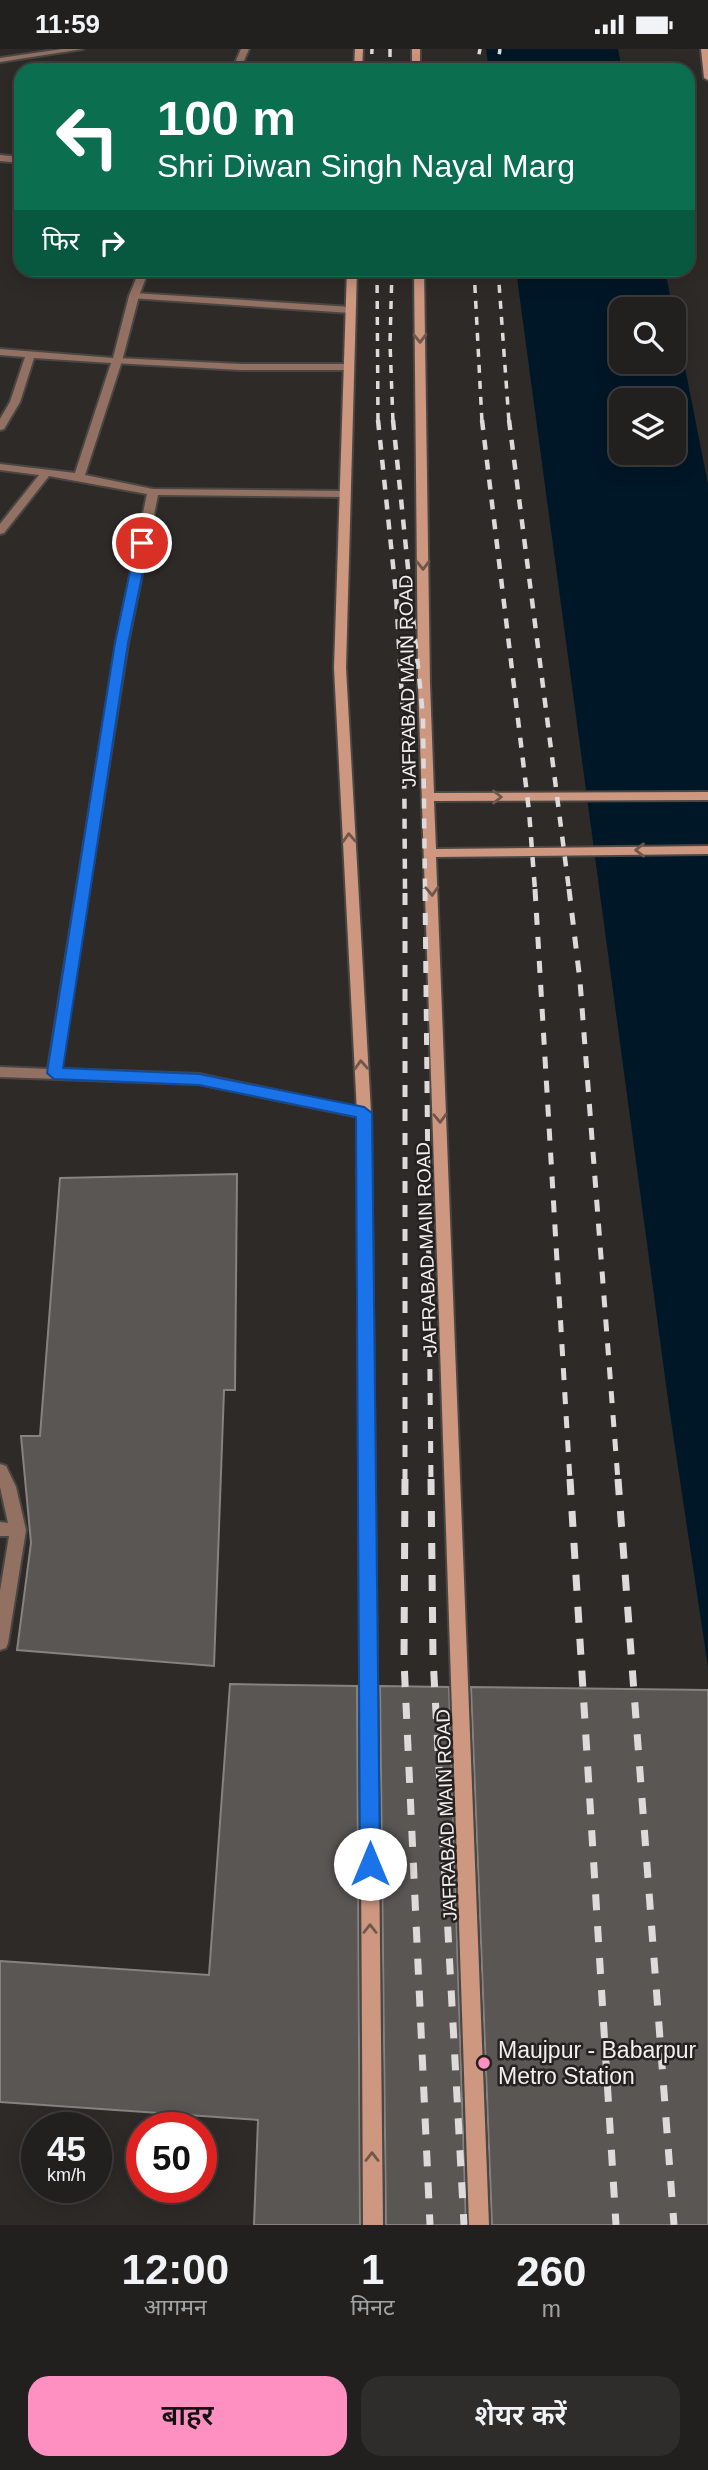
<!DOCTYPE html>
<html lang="hi">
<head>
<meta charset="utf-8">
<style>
	body { margin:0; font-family:Arial,"Noto Sans Devanagari",sans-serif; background:#2e2d2b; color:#f1f3f6; height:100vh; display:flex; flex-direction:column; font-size:26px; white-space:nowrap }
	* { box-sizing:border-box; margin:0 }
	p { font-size:23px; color:#a2a3a4 }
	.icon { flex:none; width:38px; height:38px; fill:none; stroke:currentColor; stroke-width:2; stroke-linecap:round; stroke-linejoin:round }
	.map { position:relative; height:2176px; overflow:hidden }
	.details { display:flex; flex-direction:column; background:#22201e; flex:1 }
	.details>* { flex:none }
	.guide { position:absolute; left:14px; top:14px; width:681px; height:214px; border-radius:21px; box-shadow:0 4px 18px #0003,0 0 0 2px #3f3e3c; background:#0b6e4f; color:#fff; overflow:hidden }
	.controls { position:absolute; left:609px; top:248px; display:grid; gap:14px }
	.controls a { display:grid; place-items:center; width:77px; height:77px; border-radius:14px; background:#22201e; box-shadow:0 4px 18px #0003,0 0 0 2px #3f3e3c; font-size:35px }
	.speed { position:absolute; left:21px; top:2063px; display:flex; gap:14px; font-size:35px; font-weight:700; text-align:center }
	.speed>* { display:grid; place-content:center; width:91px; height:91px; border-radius:50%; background:#22201e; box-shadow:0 4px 18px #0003,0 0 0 2px #3f3e3c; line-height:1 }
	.speed small { font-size:18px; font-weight:400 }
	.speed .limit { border:10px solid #d22; background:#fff; color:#111 }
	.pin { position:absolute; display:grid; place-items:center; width:60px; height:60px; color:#fff; margin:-30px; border:4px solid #fff; border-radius:50%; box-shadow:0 2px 7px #0007 }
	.me { position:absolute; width:77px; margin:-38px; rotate:0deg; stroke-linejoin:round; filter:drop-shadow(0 0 5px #0008) }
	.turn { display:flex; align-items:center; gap:24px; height:147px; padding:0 28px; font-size:32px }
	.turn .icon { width:91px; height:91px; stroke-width:2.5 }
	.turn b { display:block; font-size:49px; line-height:60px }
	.then { display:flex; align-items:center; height:66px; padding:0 28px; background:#0003; gap:14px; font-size:26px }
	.eta { display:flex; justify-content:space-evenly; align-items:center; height:119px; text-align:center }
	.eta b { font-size:42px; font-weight:600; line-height:49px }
	.primary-button { display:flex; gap:14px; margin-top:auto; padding:14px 28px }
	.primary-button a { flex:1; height:80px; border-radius:21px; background:#fd8fc1; color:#111; font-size:28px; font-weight:600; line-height:80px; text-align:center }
	.primary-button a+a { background:#2e2d2b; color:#f1f3f6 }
	.status { display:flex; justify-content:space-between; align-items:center; height:49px; padding:0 35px; background:#22201e; direction:ltr }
	.status svg { height:19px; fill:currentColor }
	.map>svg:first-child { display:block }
	.water { fill:#001727; fill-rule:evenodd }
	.building { fill:#5a5654; stroke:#86827f; stroke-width:2 }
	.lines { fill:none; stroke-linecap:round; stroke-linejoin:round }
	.lane-casing { stroke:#494644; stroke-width:4 }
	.street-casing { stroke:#494644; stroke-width:4 }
	.secondary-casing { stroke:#494644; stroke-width:4 }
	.lane { fill:#927062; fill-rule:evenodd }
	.street { fill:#927062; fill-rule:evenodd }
	.secondary { fill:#cd9780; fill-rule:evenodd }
	.rail-far3 { stroke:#dddad9; stroke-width:3.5; stroke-dasharray:8 8; stroke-linecap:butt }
	.rail-far2 { stroke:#dddad9; stroke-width:4.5; stroke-dasharray:10 10; stroke-linecap:butt }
	.rail-far1 { stroke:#dddad9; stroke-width:5; stroke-dasharray:12 12; stroke-linecap:butt }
	.rail { stroke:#dddad9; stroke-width:7; stroke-dasharray:16 16; stroke-linecap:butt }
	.oneway { stroke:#70564b }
	.route { fill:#1a73e8; stroke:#114b97; stroke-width:2 }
	.poi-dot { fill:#fd8fc1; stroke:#24211f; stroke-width:2.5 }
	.labels { text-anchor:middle; stroke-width:5; stroke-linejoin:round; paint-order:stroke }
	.street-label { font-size:19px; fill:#f2efee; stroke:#24211f }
	.near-poi-label { font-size:23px; fill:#f2efee; stroke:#24211f; text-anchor:start }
</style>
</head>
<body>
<div class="status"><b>11:59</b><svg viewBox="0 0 49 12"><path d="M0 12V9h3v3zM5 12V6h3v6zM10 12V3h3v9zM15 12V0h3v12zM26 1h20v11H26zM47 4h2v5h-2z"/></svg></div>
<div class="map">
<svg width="708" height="2176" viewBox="0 0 708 2176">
	<rect width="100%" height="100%" fill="#2e2a28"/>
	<!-- water -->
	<g class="water">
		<polygon points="486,0 618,0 622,21 489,21"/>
		<path d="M516,221H665L673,261H621V313H674V263L708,435V1618L669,1358ZM621,352H674V404H621Z"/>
	</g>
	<!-- building -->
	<g class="building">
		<polygon points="237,1125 235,1341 224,1341 214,1617 17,1601 31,1494 21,1387 40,1387 60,1129"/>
		<polygon points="230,1635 357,1637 360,2176 254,2176 258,2071 0,2053 0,1912 209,1926"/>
		<polygon points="380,1637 449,1638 466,2176 386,2176"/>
		<polygon points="471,1638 708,1641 708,2176 492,2176"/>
	</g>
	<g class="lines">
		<!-- lane casing -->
		<g class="lane-casing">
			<g id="lane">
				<polygon points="134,244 351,258 356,261 351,264 131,249 129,247"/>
				<polygon points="117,309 241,315 349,315 354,318 349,321 241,321 114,314 112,312"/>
			</g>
		</g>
		<!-- street casing -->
		<g class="street-casing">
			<g id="street">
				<polygon points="62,0 83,0 0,13 0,9"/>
				<polygon points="241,0 249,0 240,21 232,21"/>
				<polygon points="0,106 21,108 21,114 0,112"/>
				<polygon points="140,220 149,220 139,247 122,312 85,426 153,440 345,442 350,445 345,448 158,446 128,594 61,1020 199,1025 369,1061 371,1064 369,1067 364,1069 199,1035 0,1028 0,1018 48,1020 116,594 147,445 49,427 4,484 0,485 0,475 39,426 0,421 0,415 75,424 111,314 34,309 20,353 4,380 0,381 0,370 10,353 25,308 0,306 0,300 113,309 129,247"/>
				<polygon points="0,1415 6,1417 16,1438 26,1481 8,1594 6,1599 0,1601 0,1542 9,1487 0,1487 0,1473 8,1474 0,1438"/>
			</g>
		</g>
		<!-- secondary casing -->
		<g class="secondary-casing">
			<g id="secondary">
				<polygon points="355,0 363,0 362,21 354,21"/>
				<rect x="412" y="0" width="8" height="21"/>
				<polygon points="701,0 708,0 708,31 704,29"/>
				<polygon points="347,220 357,220 346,619 371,1064 383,2176 363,2176 357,1064 334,619"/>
				<polygon points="414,220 424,220 430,634 434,744 708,743 708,751 434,752 436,800 708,797 708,805 436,808 489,2176 469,2176 418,634"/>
			</g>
		</g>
		<!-- lane -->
		<use href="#lane" class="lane"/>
		<!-- street -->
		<use href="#street" class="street"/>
		<!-- secondary -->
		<use href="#secondary" class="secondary"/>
		<!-- rail-far3 -->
		<g class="rail-far3">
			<polyline points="390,0 390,21"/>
			<polyline points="371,21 372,0"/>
			<polyline points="476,21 480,0"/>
			<polyline points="497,21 500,0"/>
			<polyline points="377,220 378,373"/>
			<polyline points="392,220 390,294 393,373"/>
			<polyline points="474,220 482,373"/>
			<polyline points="498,220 509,373"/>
		</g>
		<!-- rail-far2 -->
		<g class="rail-far2">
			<polyline points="378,371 396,545 404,684 405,841"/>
			<polyline points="393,371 423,667 425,841"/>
			<polyline points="482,371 529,762 535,841"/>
			<polyline points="509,371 569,841"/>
		</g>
		<!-- rail-far1 -->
		<g class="rail-far1">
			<polyline points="425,840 431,1432"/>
			<polyline points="535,840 570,1432"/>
			<polyline points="569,840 580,932 618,1432"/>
			<polyline points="405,1432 405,840"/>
		</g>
		<!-- rail -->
		<g class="rail">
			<polyline points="405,1430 404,1612 430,2176"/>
			<polyline points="431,1430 433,1609 464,2176"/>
			<polyline points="570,1430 616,2176"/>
			<polyline points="618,1430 674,2176"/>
		</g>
	</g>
	<!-- one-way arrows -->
	<defs><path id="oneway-chevron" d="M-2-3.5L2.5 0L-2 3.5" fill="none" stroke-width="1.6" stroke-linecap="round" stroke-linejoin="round" transform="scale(1.75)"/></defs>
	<g class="oneway">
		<use href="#oneway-chevron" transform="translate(420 289) rotate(89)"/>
		<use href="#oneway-chevron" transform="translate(423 516) rotate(89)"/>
		<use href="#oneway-chevron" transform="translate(497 748)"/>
		<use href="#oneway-chevron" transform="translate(349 789) rotate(-93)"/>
		<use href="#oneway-chevron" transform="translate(640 801) rotate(179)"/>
		<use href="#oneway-chevron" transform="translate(432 842) rotate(88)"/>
		<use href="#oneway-chevron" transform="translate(361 1016) rotate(-93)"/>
		<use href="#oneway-chevron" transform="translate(440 1069) rotate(88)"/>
		<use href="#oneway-chevron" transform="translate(370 1880) rotate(-90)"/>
		<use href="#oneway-chevron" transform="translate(372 2108) rotate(-90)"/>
	</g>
	<!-- route -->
	<polygon class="route" points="142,490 149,494 128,594 63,1019 199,1025 364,1058 372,1064 380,1815 377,1821 370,1824 363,1821 360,1815 356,1068 199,1036 54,1030 47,1024 115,594 136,494"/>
	<!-- markers -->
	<circle class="poi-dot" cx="484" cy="2014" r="7"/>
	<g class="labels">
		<!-- street labels -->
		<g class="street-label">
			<text transform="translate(407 632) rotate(-91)" y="7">JAFRABAD MAIN ROAD</text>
			<text transform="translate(426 1199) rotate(-92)" y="7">JAFRABAD MAIN ROAD</text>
			<text transform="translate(446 1766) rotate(-92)" y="7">JAFRABAD MAIN ROAD</text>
		</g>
		<!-- near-poi labels -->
		<g class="near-poi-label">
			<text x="498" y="2009">Maujpur - Babarpur<tspan x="498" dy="26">Metro Station</tspan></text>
		</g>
	</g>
</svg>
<div class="controls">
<a><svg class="icon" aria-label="search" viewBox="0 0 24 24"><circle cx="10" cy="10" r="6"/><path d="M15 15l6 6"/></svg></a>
<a><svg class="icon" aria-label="layers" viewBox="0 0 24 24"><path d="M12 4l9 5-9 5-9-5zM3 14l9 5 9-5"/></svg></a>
</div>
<div class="speed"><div>45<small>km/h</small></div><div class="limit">50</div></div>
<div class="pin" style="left:142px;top:494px;background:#d93025"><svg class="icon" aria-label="arrive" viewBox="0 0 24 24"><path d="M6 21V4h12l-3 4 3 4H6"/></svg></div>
<svg class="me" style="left:370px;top:1815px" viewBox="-20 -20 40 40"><circle r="19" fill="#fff"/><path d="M0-13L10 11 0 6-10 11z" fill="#1a73e8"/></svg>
<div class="guide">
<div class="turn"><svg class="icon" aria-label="left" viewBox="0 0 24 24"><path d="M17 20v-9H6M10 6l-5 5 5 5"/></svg><div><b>100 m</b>Shri Diwan Singh Nayal Marg</div></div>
<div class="then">फिर<svg class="icon" aria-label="right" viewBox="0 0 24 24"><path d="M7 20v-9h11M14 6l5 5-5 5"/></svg></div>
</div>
</div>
<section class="details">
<div class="eta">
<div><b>12:00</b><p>आगमन</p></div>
<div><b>1</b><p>मिनट</p></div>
<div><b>260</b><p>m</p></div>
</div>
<div class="primary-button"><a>बाहर</a><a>शेयर करें</a></div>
</section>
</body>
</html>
